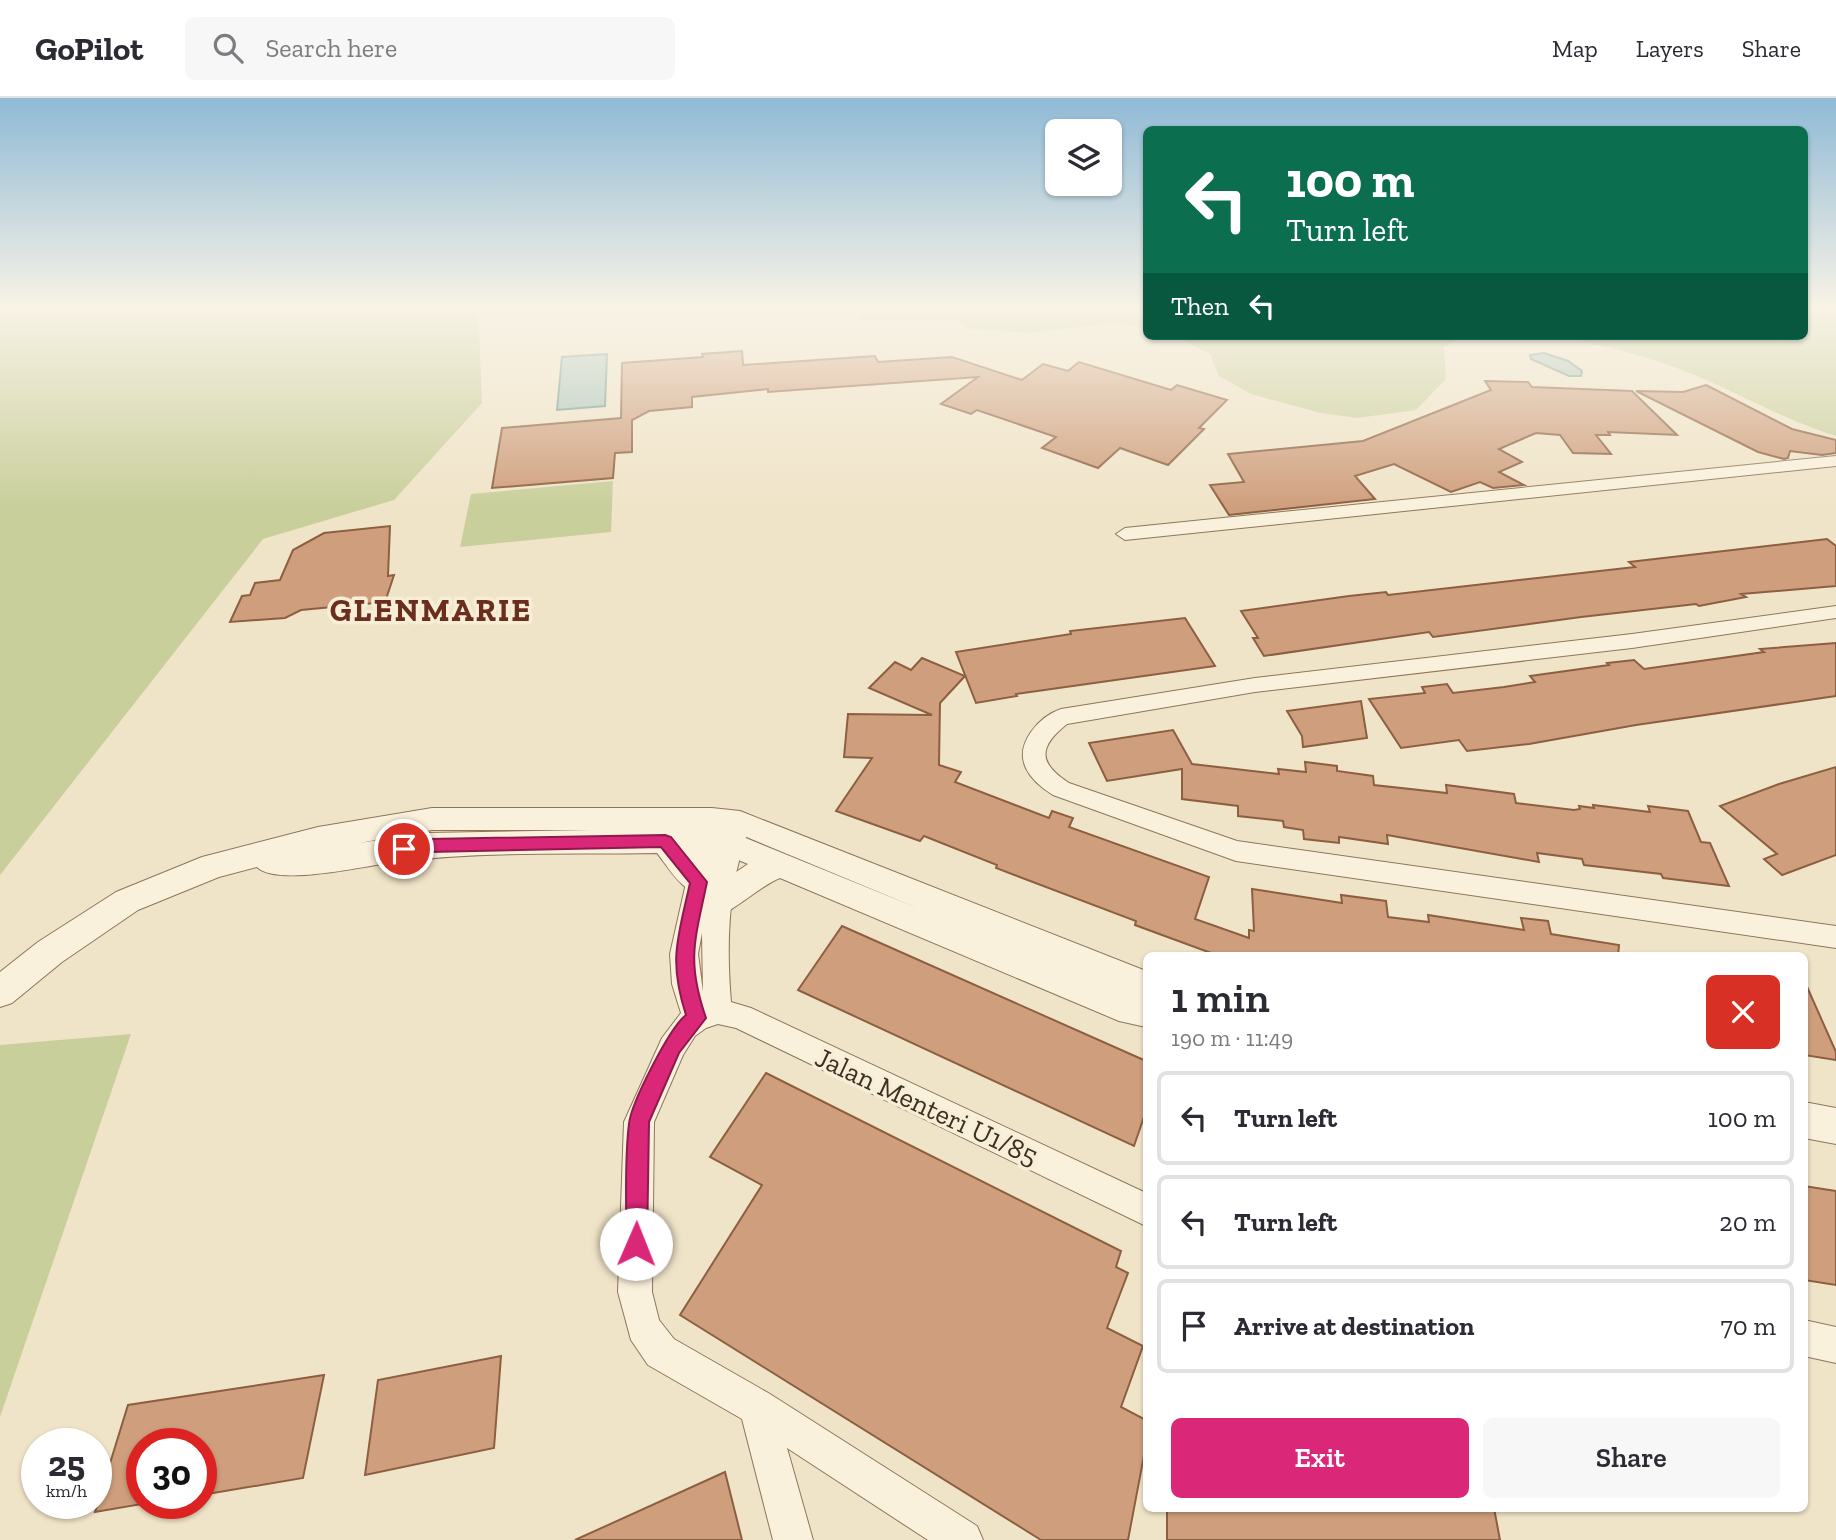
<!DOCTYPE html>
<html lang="en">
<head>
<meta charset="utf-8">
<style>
	body { margin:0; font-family:"Zilla Slab",serif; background:#f7f7f7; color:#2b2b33; height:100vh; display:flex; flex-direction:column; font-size:26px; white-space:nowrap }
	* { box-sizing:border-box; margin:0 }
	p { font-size:23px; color:#7c7c81 }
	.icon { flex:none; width:38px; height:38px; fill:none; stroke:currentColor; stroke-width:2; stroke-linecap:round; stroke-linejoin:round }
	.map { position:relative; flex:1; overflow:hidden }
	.details { position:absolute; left:1143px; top:854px; width:665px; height:560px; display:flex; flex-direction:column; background:#fff; border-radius:10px; box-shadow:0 2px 5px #0004 }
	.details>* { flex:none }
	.banner { position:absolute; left:1143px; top:28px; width:665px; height:214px; border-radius:10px; box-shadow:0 2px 5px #0004; background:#0b6e4f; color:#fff; overflow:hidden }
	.tools { position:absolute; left:1045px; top:21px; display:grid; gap:14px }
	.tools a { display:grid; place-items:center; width:77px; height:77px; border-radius:10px; background:#fff; box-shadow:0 2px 5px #0004; font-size:35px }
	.speed { position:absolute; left:21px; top:1330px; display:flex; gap:14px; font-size:35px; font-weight:700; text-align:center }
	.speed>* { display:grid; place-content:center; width:91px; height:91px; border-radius:50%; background:#fff; box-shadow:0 2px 5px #0004; line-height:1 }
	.speed small { font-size:18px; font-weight:400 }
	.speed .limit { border:10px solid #d22; background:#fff; color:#111 }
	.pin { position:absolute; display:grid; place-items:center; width:60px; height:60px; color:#fff; margin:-30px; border:4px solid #fff; border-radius:50%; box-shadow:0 2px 7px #0007 }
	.me { position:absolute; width:77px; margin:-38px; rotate:1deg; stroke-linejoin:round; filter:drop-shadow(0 0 5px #0008) }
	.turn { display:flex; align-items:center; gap:24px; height:147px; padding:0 28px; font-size:32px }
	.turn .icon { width:91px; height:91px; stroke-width:2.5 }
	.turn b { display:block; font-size:49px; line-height:60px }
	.then { display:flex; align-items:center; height:66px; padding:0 28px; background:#0003; gap:14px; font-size:26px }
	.round { display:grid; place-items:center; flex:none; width:74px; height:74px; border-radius:10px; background:#f7f7f7 }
	.headline { display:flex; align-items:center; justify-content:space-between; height:119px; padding:0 28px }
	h1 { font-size:42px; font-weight:600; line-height:52px }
	.primary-button { display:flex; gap:14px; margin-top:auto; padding:14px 28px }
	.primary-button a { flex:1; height:80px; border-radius:10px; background:#db2777; color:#fff; font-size:28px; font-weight:600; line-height:80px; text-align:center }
	.primary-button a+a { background:#f7f7f7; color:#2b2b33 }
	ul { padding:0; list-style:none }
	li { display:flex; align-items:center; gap:21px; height:94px; margin:0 14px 10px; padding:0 14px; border:4px solid #e1e1e2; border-radius:10px }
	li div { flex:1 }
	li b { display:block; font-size:26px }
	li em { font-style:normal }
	header { display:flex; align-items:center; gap:42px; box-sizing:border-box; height:98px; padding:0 35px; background:#fff; border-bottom:2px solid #e1e1e2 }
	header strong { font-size:33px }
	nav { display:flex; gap:38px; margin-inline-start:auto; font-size:24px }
	.search { width:490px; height:63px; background:#f7f7f7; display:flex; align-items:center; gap:18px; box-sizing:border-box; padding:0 24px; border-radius:10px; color:#7c7c81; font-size:26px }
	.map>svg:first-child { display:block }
	.green { fill:#c9cf9b }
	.water { fill:#a9c4bc; stroke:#6f938a; stroke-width:2 }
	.building { fill:#cf9f7d; stroke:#8d5f41; stroke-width:2 }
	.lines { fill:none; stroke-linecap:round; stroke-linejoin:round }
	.minor-casing { stroke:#8d765c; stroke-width:2 }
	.tertiary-casing { stroke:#8d765c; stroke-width:2 }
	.minor { fill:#faf1dc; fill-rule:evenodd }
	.tertiary { fill:#faf1dc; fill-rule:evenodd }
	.route { fill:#db2777; stroke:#8e194d; stroke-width:2 }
	.labels { text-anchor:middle; stroke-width:7; stroke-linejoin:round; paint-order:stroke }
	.near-street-label { font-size:28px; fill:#3d2e20; stroke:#f7eed8 }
	.district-label { font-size:32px; font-weight:bold; letter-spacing:2px; fill:#6b2e1e; stroke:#f7eed8 }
</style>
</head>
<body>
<header>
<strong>GoPilot</strong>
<div class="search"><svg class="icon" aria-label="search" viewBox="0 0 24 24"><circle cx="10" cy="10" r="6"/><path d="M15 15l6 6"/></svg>Search here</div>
<nav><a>Map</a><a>Layers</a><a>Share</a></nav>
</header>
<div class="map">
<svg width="1836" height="1442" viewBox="0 0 1836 1442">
	<rect width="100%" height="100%" fill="#f0e4c8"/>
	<!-- green -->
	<g class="green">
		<polygon points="0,208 478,208 482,305 394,402 263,441 0,777"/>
		<polygon points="860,208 1146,208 1146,231 1117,225 1028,235 970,231 955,222 859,223"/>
		<path d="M1804,208H1836V338C1787,323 1744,298 1697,278C1654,260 1606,248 1561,238H1804Z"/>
		<polygon points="1175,238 1464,238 1444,249 1446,281 1416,312 1357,320 1321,315 1251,296 1219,278 1210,256"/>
		<polygon points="613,383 611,434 460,449 471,396"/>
		<polygon points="131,936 0,1319 0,947"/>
	</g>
	<!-- water -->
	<g class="water">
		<polygon points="1544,255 1568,263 1582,273 1581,278 1569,278 1531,261 1530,257"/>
		<polygon points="607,256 605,308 557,312 562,259"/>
	</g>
	<!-- building -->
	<g class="building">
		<polygon points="742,253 743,267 875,258 878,264 952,259 1022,282 1043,266 1068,273 1079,264 1171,292 1177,287 1227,302 1199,330 1204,331 1168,367 1120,350 1098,370 1042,350 1056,339 977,312 971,316 941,306 978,279 768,294 768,291 692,299 692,309 649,313 632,322 632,354 615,355 613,380 492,390 502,330 621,320 622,265 703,259 702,256"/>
		<polygon points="1485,283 1528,284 1532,289 1632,293 1677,337 1608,334 1610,337 1596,337 1611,356 1573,355 1560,337 1536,335 1499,351 1522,364 1499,374 1524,387 1493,390 1480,384 1451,394 1394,366 1355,378 1375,401 1229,417 1210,387 1244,384 1228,356 1363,343 1491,292"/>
		<polygon points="1706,287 1792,331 1836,342 1836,355 1822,357 1790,353 1788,360 1784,361 1758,354 1636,293 1683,294"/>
		<polygon points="390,428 388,478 394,477 385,504 301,512 285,520 230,524 242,498 250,497 255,485 280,482 293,452 324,435"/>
		<polygon points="1827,441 1836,448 1836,488 1741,496 1746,499 1699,508 1696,506 1581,519 1433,539 1429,534 1264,558 1253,540 1258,540 1241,513 1349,498 1386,494 1388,497 1635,469 1629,464"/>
		<polygon points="1185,520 1215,568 1016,596 1017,598 976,605 956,554 1071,536 1070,533"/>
		<polygon points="1836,545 1836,598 1636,627 1529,646 1467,653 1459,642 1401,650 1369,601 1425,595 1422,589 1447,586 1453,595 1504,589 1535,584 1530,578 1609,567 1607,565 1634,562 1644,571 1764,554 1760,551"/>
		<polygon points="922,560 965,578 940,605 939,667 961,674 955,684 1049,720 1052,713 1073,720 1069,729 1209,779 1195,821 1249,840 1249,832 1254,833 1252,791 1342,805 1341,797 1386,803 1388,819 1429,824 1428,817 1524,832 1521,820 1548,823 1551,836 1619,847 1618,858 1227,858 1211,855 1135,827 1136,823 996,770 997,767 924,738 920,743 836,713 872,660 844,659 848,616 932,617 869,590 895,564 911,572"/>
		<polygon points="1361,603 1367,640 1303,649 1302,638 1287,613"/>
		<polygon points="1173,632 1192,666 1279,676 1278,671 1306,674 1305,664 1337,668 1337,673 1373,678 1374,687 1447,695 1446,687 1514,696 1516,705 1574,712 1580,711 1579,708 1594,710 1593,707 1650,714 1648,708 1688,713 1701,744 1710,745 1729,788 1663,780 1661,776 1584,767 1582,761 1537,755 1539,764 1387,737 1388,746 1339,739 1339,745 1304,741 1303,732 1284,729 1283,723 1238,718 1238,708 1182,701 1182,671 1107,683 1089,645"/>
		<polygon points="1836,669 1836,757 1782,777 1764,761 1777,756 1720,708 1779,686"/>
		<polygon points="842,828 1146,963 1146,1013 1134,1048 798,892"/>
		<polygon points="1804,882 1836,954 1836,962 1804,957"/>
		<polygon points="766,975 1121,1153 1116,1169 1128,1175 1107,1230 1143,1248 1121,1309 1146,1322 1146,1347 1128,1442 1041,1442 680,1217 762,1087 710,1059"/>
		<polygon points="1804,1088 1836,1093 1836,1187 1804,1182"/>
		<polygon points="501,1258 494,1350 365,1377 378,1282"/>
		<polygon points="324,1277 303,1380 201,1397 201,1346 142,1346 142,1406 95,1414 128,1307"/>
		<polygon points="725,1374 742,1442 575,1442"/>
		<polygon points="1167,1410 1494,1410 1500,1442 1167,1442"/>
	</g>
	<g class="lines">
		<!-- minor casing -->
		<g class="minor-casing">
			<g id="minor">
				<polygon points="1836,358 1836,368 1125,442 1116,436 1125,430"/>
				<path d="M1836,508V520L1632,550L1255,594L1067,626C1038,649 1038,665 1069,685L1237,743L1836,828V850L1236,763L1053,697C1029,682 1012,661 1031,634C1038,624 1049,615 1061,611L1255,580L1632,536Z"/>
				<path d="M712,714L721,716L724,723L721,739L729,721L738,719L747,721L750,728C728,785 726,843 731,904L751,910L1146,1095V1128L736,930L718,926L706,930L695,938L683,957L654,1024L652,1194L659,1222L674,1241L770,1296L977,1428L983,1442H928L787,1350L813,1442H773L742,1321L648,1267L631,1242L618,1194L624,1024L662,940L681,915L672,886L670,856L700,723L703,716ZM702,835L703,894L698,856Z"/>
				<polygon points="1804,1222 1836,1229 1836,1265 1804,1258"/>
			</g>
		</g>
		<!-- tertiary casing -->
		<g class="tertiary-casing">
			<g id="tertiary">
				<path d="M432,710H712L740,713L1146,873V929L1119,923L780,780C763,786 727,818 717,818C713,818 709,815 706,814L701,805L708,793C685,801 670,771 657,755C564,757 468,752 376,767C351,771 275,787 257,769L219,779L138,812L62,864L12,905L0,909V874L38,844L116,794L202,759L318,729ZM432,732H591L427,735L359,745ZM731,734L737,735L920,811ZM693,755L726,757L748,766L711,791L715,784Z"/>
				<polygon points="1804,1004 1836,1010 1836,1046 1804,1040"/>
			</g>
		</g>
		<!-- minor -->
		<use href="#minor" class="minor"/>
		<!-- tertiary -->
		<use href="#tertiary" class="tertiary"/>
	</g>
	<!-- sky -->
	<linearGradient id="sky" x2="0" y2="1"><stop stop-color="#8fbad6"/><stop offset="0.51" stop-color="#f8f3e6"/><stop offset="1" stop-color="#f8f3e6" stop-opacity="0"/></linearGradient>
	<rect width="1836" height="410" fill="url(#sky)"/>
	<!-- route -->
	<path class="route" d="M665,737L671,739L707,784C695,842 686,862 706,920L679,955L649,1024L647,1146L644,1153L636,1156L629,1153L626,1146C627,1106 624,1065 629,1026C631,1005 670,929 686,917C668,861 678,840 690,785L661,749L428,754L404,757L396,751L404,744L428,741Z"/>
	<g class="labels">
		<!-- near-street labels -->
		<g class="near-street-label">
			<text transform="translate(927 1008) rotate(25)" y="10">Jalan Menteri U1/85</text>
		</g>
		<!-- district labels -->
		<g class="district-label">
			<text x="431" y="523">GLENMARIE</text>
		</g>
	</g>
</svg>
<div class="tools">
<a><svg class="icon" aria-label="layers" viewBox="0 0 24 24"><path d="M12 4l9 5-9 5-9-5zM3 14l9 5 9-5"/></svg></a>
</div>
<div class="speed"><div>25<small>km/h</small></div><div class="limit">30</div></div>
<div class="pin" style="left:404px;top:751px;background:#d93025"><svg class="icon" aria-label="arrive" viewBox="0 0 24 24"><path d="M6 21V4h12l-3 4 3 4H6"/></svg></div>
<svg class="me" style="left:636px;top:1146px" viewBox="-20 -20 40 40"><circle r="19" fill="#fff"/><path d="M0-13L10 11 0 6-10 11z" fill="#db2777"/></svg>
<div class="banner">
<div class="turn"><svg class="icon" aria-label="left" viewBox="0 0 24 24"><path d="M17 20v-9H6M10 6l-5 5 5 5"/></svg><div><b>100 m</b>Turn left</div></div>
<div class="then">Then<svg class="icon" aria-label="left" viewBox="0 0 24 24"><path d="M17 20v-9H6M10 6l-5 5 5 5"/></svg></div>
</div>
<section class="details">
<div class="headline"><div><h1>1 min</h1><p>190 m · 11:49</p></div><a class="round" style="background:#d93025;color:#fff"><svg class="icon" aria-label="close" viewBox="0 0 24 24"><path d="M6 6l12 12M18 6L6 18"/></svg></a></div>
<ul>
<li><svg class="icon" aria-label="left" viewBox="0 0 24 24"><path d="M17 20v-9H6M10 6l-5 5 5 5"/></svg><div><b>Turn left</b></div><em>100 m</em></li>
<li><svg class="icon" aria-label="left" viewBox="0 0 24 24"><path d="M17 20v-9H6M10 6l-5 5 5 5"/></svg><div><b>Turn left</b></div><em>20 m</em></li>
<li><svg class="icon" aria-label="arrive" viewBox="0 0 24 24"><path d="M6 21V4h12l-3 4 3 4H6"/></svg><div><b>Arrive at destination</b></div><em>70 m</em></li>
</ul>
<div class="primary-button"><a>Exit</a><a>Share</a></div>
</section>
</div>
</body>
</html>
